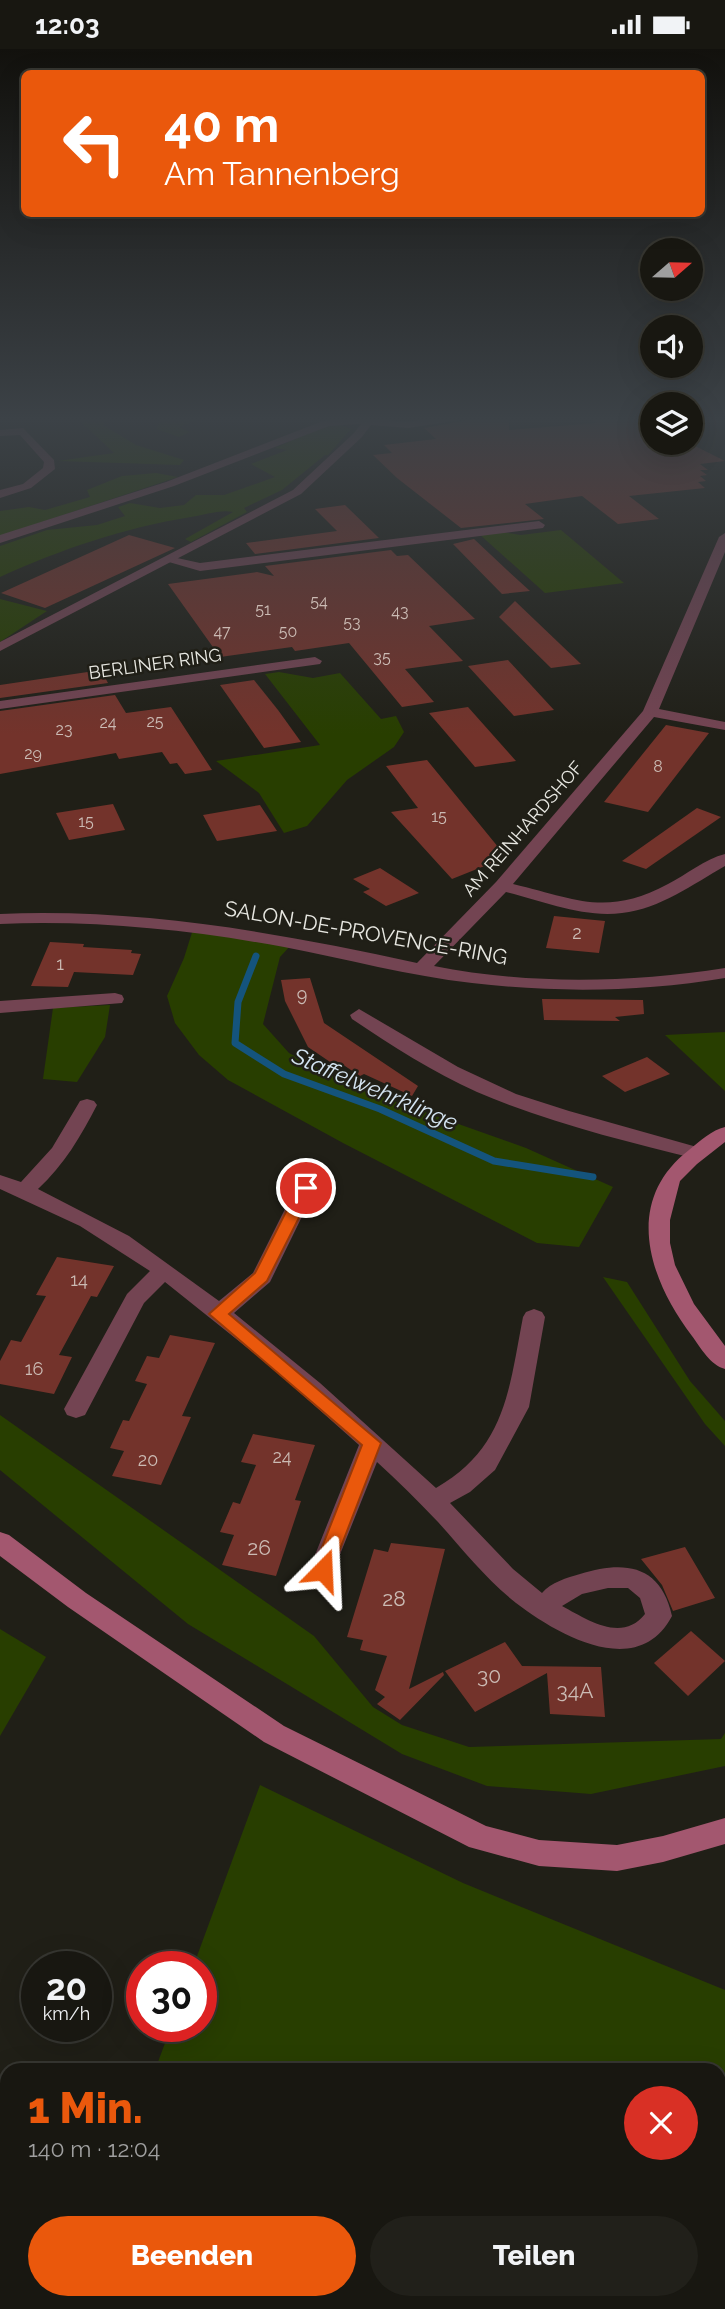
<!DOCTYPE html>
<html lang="de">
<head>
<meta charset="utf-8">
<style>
	body { margin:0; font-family:Raleway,sans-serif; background:#21201a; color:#f1f3f6; height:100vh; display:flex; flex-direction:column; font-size:26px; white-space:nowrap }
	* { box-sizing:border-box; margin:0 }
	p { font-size:23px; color:#9f9f9f }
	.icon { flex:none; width:38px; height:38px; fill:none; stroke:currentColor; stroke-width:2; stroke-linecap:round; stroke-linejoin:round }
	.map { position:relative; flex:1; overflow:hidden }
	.side { position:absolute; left:0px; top:2014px; width:726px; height:247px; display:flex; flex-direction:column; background:#181711; border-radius:21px 21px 0 0; box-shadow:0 7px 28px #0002,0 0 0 2px #363631 }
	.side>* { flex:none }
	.guide { position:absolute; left:21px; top:21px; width:684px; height:147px; border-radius:10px; box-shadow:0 7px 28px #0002,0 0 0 2px #363631; background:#ea580c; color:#fff; overflow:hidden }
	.needle { width:46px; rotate:70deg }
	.controls { position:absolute; left:640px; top:189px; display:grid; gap:14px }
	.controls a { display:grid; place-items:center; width:63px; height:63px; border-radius:50%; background:#181711; box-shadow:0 7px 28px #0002,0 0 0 2px #363631; font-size:35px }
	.speed { position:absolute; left:21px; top:1902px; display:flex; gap:14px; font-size:35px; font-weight:700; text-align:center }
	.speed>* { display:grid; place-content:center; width:91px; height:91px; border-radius:50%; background:#181711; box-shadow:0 7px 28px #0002,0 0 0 2px #363631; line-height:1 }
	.speed small { font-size:18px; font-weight:400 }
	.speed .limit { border:10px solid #d22; background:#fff; color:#111 }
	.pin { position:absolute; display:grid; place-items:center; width:60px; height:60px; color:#fff; margin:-30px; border:4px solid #fff; border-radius:50%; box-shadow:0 2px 7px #0007 }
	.me { position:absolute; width:77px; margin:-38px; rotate:21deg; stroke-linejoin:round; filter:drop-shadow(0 0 5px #0008) }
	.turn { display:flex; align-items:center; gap:24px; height:147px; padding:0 28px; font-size:32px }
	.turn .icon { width:91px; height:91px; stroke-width:2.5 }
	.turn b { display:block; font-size:49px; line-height:60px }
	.round { display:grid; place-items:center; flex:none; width:74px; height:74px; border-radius:37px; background:#21201a }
	.summary { display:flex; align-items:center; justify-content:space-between; height:119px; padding:0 28px }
	h1 { font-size:42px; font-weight:800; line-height:52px; color:#ea580c }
	.primary-button { display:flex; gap:14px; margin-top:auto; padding:14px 28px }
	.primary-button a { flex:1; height:80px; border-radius:42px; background:#ea580c; color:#fff; font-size:28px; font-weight:800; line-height:80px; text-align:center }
	.primary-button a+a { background:#21201a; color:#f1f3f6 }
	.status { display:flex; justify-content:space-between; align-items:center; height:49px; padding:0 35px; background:#181711; direction:ltr }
	.status svg { height:19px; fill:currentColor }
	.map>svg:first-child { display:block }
	.green { fill:#283e00 }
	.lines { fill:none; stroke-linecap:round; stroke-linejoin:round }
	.stream { stroke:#14547d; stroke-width:7 }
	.building { fill:#73332b }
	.minor { fill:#734452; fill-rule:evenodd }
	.tertiary { fill:#734452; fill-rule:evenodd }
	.secondary { fill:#a3576f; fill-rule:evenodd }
	.route { fill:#ea580c; stroke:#983908; stroke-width:2 }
	.labels { text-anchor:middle; stroke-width:5; stroke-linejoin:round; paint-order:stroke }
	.far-number-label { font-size:16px; fill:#cbbbb4 }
	.far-street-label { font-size:18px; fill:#e8e8e2; stroke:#201f17 }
	.number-label { font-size:18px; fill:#cbbbb4 }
	.street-label { font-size:21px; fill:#e8e8e2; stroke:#201f17 }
	.near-number-label { font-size:21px; fill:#cbbbb4 }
	.water-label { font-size:23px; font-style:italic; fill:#d4e4f1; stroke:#201f17 }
</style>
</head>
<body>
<div class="status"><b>12:03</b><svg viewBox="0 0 49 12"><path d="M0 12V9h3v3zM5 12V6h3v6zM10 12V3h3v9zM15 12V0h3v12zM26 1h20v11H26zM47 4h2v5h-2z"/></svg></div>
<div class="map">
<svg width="725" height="2260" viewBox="0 0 725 2260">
	<rect width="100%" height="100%" fill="#201f17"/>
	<!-- green -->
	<g class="green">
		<polygon points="76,368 107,368 108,371 103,376 136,396 184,411 180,416 58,412 114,404"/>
		<polygon points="162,368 204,368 179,378 190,383 179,388 156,380"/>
		<path d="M340,376L351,380L328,406H325L282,441L244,459L247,463L191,493L185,490L233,463C221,460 204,466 191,468C123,479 62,500 0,528V497L47,481L97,476L125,467L118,458L130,454L160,459L184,456L196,446H224L275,428L251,415L287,401L275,399L318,380Z"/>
		<polygon points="156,424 178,428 0,487 0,462 29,458 45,461 90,448 87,441 122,427"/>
		<polygon points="561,481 624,534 545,544 478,484 495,482 521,486"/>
		<polygon points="0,550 47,562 0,593"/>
		<polygon points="279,623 313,629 340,624 381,670 396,667 404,683 394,698 347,731 307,777 284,784 259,744 216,712 320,696 265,625"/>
		<polygon points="194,877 292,895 280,908 263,975 289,1004 354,1038 526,1099 613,1138 579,1198 537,1194 343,1094 228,1031 199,1006 175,974 167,947 184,909"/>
		<polygon points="110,956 105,988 77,1033 43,1030 53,959"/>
		<polygon points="725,983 725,1042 665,986"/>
		<polygon points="603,1228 627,1233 690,1332 725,1372 725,1397 705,1375"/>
		<polygon points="0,1366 314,1587 373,1658 402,1676 469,1698 721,1690 725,1684 725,1717 591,1745 487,1737 402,1705 188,1575 0,1421"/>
		<polygon points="0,1580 46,1608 0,1687"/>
		<polygon points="260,1736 463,1834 725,1941 725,2260 67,2260 69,2254 719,2254 719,2021 155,2021 171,1978 201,1978 201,1918 193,1918"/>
	</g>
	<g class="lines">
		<!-- stream -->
		<polyline class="stream" points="256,907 238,953 235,994 284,1025 380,1060 494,1112 593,1128"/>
	</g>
	<!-- building -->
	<g class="building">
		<polygon points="483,368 509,368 509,381 596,374 589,368 638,368 653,376 653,394 689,394 725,412 700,415 708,421 700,421 707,426 700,427 706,432 698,433 705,439 629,447 659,470 618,475 582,447 525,455 544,470 461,479 397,429 373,406 392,404 384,396 436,390 424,379"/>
		<polygon points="345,456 379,489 255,505 246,494 337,482 315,460"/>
		<polygon points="129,486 175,499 45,559 1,544"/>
		<polygon points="474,490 507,521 530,542 502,545 453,495"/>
		<polygon points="391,501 397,507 408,506 475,570 429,577 463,612 405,620 434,653 402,658 349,594 295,602 292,598 220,608 168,535 257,523 274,527 265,517"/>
		<polygon points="515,552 581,615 551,619 499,568"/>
		<polygon points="508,611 554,661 514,667 468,617"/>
		<polygon points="101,621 108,634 0,649 0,636"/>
		<polygon points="254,631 278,661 301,693 264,699 220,636"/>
		<polygon points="115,646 126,664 171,658 212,721 185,725 177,714 170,715 162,703 119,710 116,704 0,725 0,662"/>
		<polygon points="468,658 516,712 475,718 429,664"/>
		<polygon points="666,676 709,684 648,763 604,753"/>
		<polygon points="427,711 503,804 492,814 452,830 391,763 418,759 386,717"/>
		<polygon points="113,755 125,781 69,791 56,764"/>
		<polygon points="260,756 277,782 217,792 203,766"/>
		<polygon points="697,759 721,768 646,820 622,812"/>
		<polygon points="380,819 419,844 386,857 363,843 370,840 353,830"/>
		<polygon points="554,867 605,872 599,904 546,899"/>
		<polygon points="50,893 84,895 83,898 132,901 131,904 141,905 133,926 74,923 68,938 31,937"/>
		<polygon points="310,929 324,974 418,1037 412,1047 364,1025 360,1027 345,1017 339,1019 308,998 285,952 281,931"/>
		<polygon points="542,950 643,951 644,965 615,968 620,972 544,971"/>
		<polygon points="647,1008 670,1025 625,1043 602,1027"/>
		<polygon points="57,1208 114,1217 97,1248 91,1247 59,1306 72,1308 54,1345 0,1335 0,1312 11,1291 21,1293 46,1247 36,1246"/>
		<polygon points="170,1286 215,1294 182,1367 191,1368 161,1436 112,1427 124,1402 110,1399 123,1371 129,1372 147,1335 135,1332 147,1307 159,1309"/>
		<polygon points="253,1385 315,1396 295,1451 301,1452 276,1527 222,1516 234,1486 220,1483 233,1453 240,1455 256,1416 241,1413"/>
		<polygon points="391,1494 445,1500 409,1640 443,1623 444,1626 400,1671 377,1655 385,1648 375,1641 387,1607 360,1601 363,1591 347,1588 374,1500 388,1503"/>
		<polygon points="685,1498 715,1549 673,1562 662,1536 641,1510"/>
		<polygon points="691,1582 725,1612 688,1647 654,1614"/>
		<polygon points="505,1593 522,1617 601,1618 605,1668 550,1665 547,1624 475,1663 445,1622"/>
	</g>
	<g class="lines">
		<!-- minor -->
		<g class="minor">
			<polygon points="445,368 481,368 408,379 359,375 329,377 174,437 0,494 0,486 166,433 323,372 359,369 408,373"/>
			<polygon points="23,379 54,411 55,420 31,439 0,449 0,441 23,435 43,419 44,413 20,386 0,387 0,381"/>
			<polygon points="539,472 545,476 543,479 200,522 162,511 168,507 200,514"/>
			<path d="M725,484V503L659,660L725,673V681L654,668L513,835C576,850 606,868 668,835C686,826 705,810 725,805V817C693,835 660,860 622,864C583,869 543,852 506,843L434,917C529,936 629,934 725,919V929C641,943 556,944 472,934C409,927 347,910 284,898C190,881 96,871 0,875V865C141,859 280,884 417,914L496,833L643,662L719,488Z"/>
			<polygon points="315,608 322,612 320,615 0,660 0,652"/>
			<polygon points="115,944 122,946 124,950 122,954 0,964 0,952"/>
			<path d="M359,960L458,1018L516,1045L569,1062L704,1100L707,1104L704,1108L697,1110C624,1092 547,1073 477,1043C433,1023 392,997 352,970L350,966Z"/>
			<path d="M87,1050L94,1052L97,1056C81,1087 64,1116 38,1140L129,1187L219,1252L253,1224L298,1134H312L316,1139L270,1233L234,1264L320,1334L436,1439C506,1399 509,1340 523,1268L526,1263L534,1260L542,1263L545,1268L529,1358L495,1421L470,1443L450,1454L513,1520L542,1544C551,1533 567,1529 580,1525C625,1511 661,1516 672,1567C638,1632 558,1586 516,1554C487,1531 463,1501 438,1473C418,1452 398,1432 377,1413L331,1528L322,1531L313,1528L309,1521L359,1396L269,1316L165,1233L144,1254L85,1366L76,1369L67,1366L64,1360L127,1245L150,1222L80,1177L0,1140V1126L21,1133L52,1099L80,1052ZM608,1539H628L640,1549L645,1565C622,1594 588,1571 562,1557L582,1545Z"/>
		</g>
		<!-- tertiary -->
		<polygon class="tertiary" points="366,368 377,368 362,388 301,445 0,602 0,593 293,441 354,384"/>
		<!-- secondary -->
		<g class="secondary">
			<path d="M725,1078V1093L697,1115L680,1132L670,1171V1194L675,1216L694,1255L725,1297V1320C710,1316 701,1299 692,1287C648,1229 623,1152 689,1101C700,1092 712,1081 725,1078Z"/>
			<polygon points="0,1483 9,1486 86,1544 284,1677 486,1777 539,1791 617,1796 663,1787 725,1769 725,1795 663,1813 617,1822 539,1817 469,1798 264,1693 68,1558 0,1507"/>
		</g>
	</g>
	<!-- sky -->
	<linearGradient id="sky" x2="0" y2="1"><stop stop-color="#12110d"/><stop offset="0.54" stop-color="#3c4247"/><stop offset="1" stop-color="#3c4247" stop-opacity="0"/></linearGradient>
	<rect width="725" height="685" fill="url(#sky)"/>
	<!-- route -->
	<polygon class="route" points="306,1134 314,1139 267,1232 229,1265 381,1394 332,1521 330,1526 323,1528 315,1526 313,1521 362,1396 209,1265 255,1224 298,1139"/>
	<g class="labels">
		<!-- far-number labels -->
		<g class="far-number-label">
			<text x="319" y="558">54</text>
			<text x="263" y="566">51</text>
			<text x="400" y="568">43</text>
			<text x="352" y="579">53</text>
			<text x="222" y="588">47</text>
			<text x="288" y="588">50</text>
			<text x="382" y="614">35</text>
			<text x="155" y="678">25</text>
			<text x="108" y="679">24</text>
			<text x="64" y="686">23</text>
			<text x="33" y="710">29</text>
			<text x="658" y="723">8</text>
			<text x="439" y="773">15</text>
			<text x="86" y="778">15</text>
		</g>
		<!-- far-street labels -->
		<g class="far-street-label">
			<text transform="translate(155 615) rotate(-8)" y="6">BERLINER RING</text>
			<text transform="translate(523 780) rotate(-49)" y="6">AM REINHARDSHOF</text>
		</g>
		<!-- number labels -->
		<g class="number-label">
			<text x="577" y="890">2</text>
			<text x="60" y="921">1</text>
			<text x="302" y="952">9</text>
			<text x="79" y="1237">14</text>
			<text x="34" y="1326">16</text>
			<text x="282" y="1414">24</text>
			<text x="148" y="1417">20</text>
		</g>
		<!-- street labels -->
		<g class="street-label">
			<text transform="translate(366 884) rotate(10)" y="7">SALON-DE-PROVENCE-RING</text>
		</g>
		<!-- near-number labels -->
		<g class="near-number-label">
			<text x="259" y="1506">26</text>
			<text x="394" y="1557">28</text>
			<text x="489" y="1634">30</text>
			<text x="575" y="1649">34A</text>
		</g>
		<!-- water labels -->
		<g class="water-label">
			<text transform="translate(375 1040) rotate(23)" y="8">Staffelwehrklinge</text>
		</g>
	</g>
</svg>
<div class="controls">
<a><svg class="needle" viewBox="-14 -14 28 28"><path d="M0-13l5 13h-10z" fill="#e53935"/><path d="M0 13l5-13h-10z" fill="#9f9f9f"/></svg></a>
<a><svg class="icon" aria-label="sound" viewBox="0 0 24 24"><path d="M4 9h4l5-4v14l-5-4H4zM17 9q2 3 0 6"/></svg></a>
<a><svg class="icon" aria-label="layers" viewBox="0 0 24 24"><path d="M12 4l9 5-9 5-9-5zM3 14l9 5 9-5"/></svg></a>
</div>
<div class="speed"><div>20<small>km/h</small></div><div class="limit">30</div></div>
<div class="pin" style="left:306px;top:1139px;background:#d93025"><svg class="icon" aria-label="arrive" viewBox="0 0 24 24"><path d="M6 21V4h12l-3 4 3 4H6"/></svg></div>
<svg class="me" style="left:323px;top:1521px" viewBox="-20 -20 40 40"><path d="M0-17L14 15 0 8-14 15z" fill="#ea580c" stroke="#fff" stroke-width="4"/></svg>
<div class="guide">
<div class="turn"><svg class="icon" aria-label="left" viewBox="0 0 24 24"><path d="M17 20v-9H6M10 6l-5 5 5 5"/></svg><div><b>40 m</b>Am Tannenberg</div></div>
</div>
<section class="side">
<div class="summary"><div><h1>1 Min.</h1><p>140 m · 12:04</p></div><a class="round" style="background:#d93025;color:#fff"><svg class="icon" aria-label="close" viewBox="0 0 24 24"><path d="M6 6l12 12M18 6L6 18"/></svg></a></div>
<div class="primary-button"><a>Beenden</a><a>Teilen</a></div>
</section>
</div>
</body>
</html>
